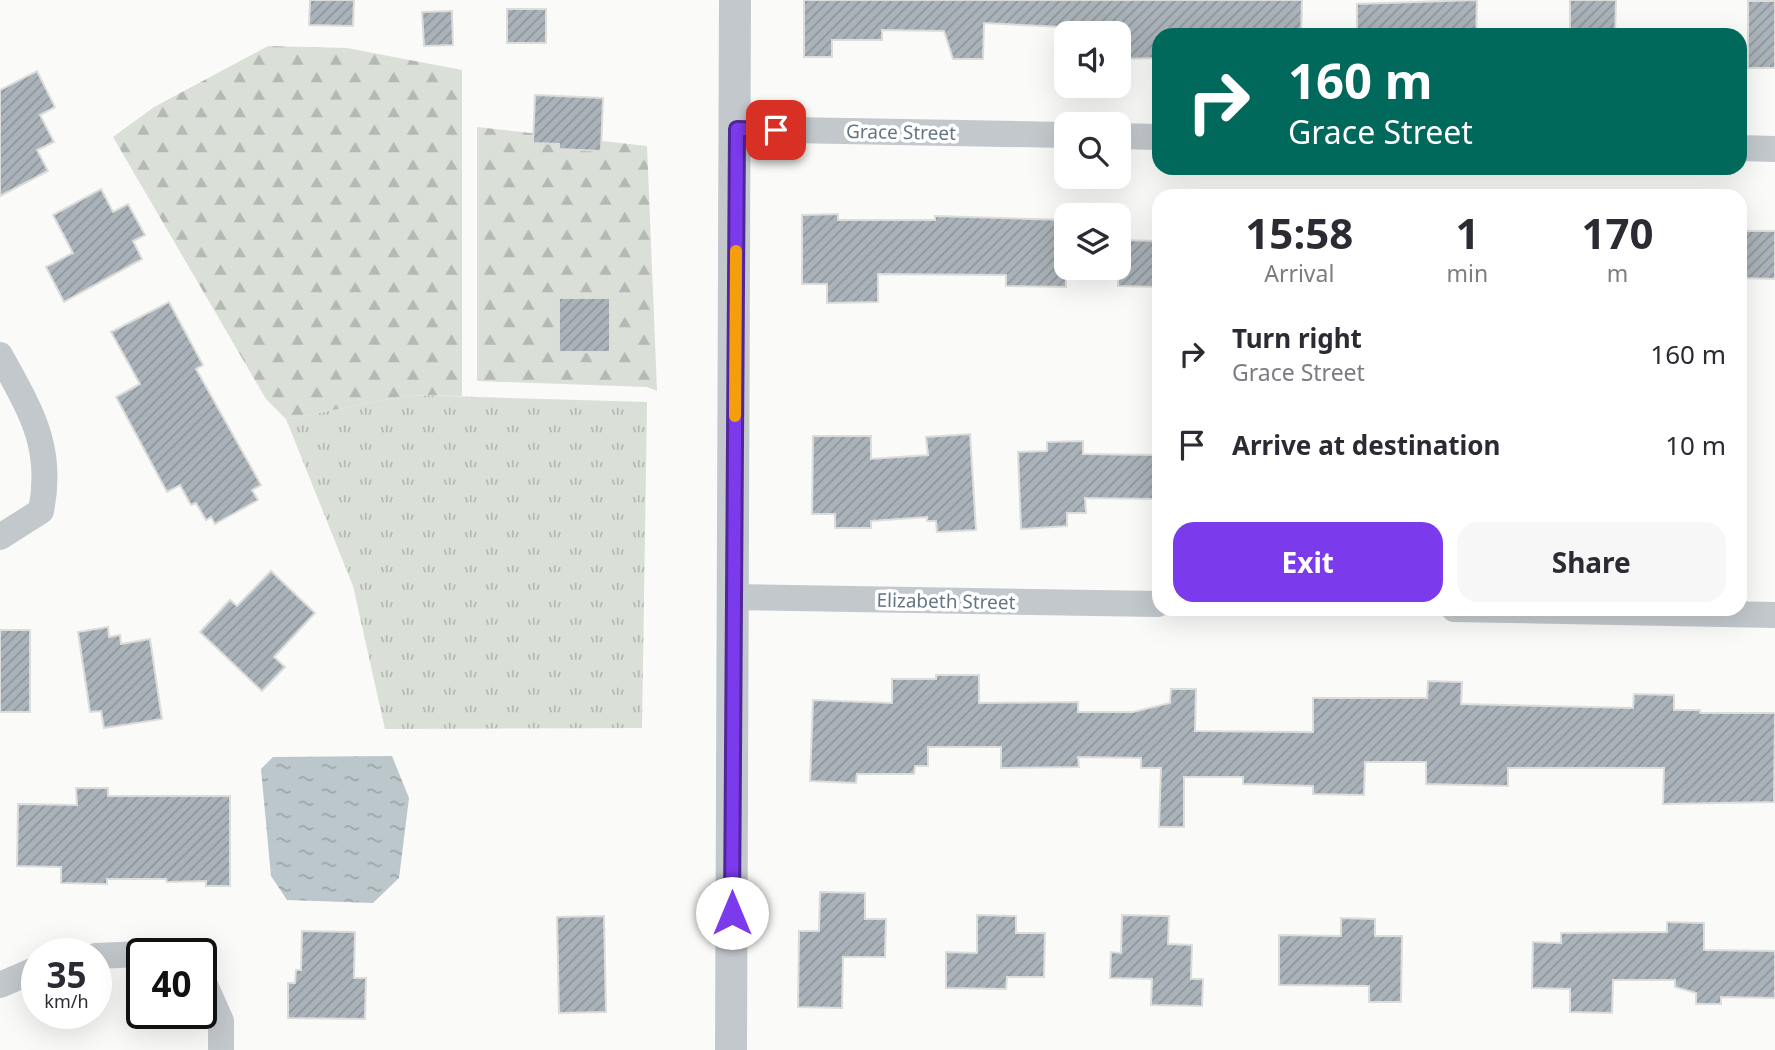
<!DOCTYPE html>
<html lang="en">
<head>
<meta charset="utf-8">
<style>
	body { margin:0; font-family:"Noto Sans",sans-serif; background:#f7f7f7; color:#2b2b33; height:100vh; display:flex; flex-direction:column; font-size:26px; white-space:nowrap }
	* { box-sizing:border-box; margin:0 }
	p { font-size:23px; color:#7c7c81 }
	.icon { flex:none; width:38px; height:38px; fill:none; stroke:currentColor; stroke-width:2; stroke-linecap:round; stroke-linejoin:round }
	.map { position:relative; flex:1; overflow:hidden }
	.drawer { position:absolute; left:1152px; top:189px; width:595px; height:427px; display:flex; flex-direction:column; background:#fff; border-radius:21px; box-shadow:0 7px 28px #0002 }
	.drawer>* { flex:none }
	.banner { position:absolute; left:1152px; top:28px; width:595px; height:147px; border-radius:21px; box-shadow:0 7px 28px #0002; background:#00695c; color:#fff; overflow:hidden }
	.buttons { position:absolute; left:1054px; top:21px; display:grid; gap:14px }
	.buttons a { display:grid; place-items:center; width:77px; height:77px; border-radius:14px; background:#fff; box-shadow:0 7px 28px #0002; font-size:35px }
	.speed { position:absolute; left:21px; top:938px; display:flex; gap:14px; font-size:35px; font-weight:700; text-align:center }
	.speed>* { display:grid; place-content:center; width:91px; height:91px; border-radius:50%; background:#fff; box-shadow:0 7px 28px #0002; line-height:1 }
	.speed small { font-size:18px; font-weight:400 }
	.speed .limit { border:4px solid #111; border-radius:10px; background:#fff; color:#111 }
	.pin { position:absolute; display:grid; place-items:center; width:60px; height:60px; color:#fff; margin:-30px; border-radius:14px; box-shadow:0 4px 10px #0006 }
	.me { position:absolute; width:77px; margin:-38px; rotate:0deg; stroke-linejoin:round; filter:drop-shadow(0 0 5px #0008) }
	.turn { display:flex; align-items:center; gap:24px; height:147px; padding:0 21px; font-size:32px }
	.turn .icon { width:91px; height:91px; stroke-width:2.5 }
	.turn b { display:block; font-size:49px; line-height:60px }
	.eta { display:flex; justify-content:space-evenly; align-items:center; height:119px; text-align:center }
	.eta b { font-size:42px; font-weight:700; line-height:49px }
	.button { display:flex; gap:14px; margin-top:auto; padding:14px 21px }
	.button a { flex:1; height:80px; border-radius:21px; background:#7c3aed; color:#fff; font-size:28px; font-weight:700; line-height:80px; text-align:center }
	.button a+a { background:#f7f7f7; color:#2b2b33 }
	ul { padding:0; list-style:none }
	li { display:flex; align-items:center; gap:21px; height:91px; padding:0 21px }
	li div { flex:1 }
	li b { display:block; font-size:26px }
	li em { font-style:normal }
	.map>svg:first-child { display:block }
	.grass { fill:url(#grass-tufts) }
	.forest { fill:url(#forest-firs) }
	.water { fill:url(#water-ripples) }
	.building { fill:url(#building-hatch); stroke:#dcdcda; stroke-width:2 }
	.lines { fill:none; stroke-linecap:round; stroke-linejoin:round }
	.minor { stroke:#c3c8cc; stroke-width:26 }
	.tertiary { stroke:#c3c8cc; stroke-width:32 }
	.route-casing { stroke:#51269a; stroke-width:18 }
	.route { stroke:#7c3aed; stroke-width:12 }
	.slow { stroke:#f59e0b; stroke-width:12 }
	.labels { text-anchor:middle; stroke-width:7; stroke-linejoin:round; paint-order:stroke }
	.street-label { font-size:19px; fill:#657683; stroke:#fff }
</style>
</head>
<body>
<div class="map">
<svg width="1775" height="1050" viewBox="0 0 1775 1050">
	<defs>
		<pattern id="grass-tufts" width="24" height="20" patternUnits="userSpaceOnUse" patternTransform="scale(1.75)"><rect width="24" height="20" fill="#dadfd7"/><path d="M3 7l-1-3M5 7V3M7 7l1-3M15 17l-1-3M17 17v-4M19 17l1-3" fill="none" stroke="#b4b9b4"/></pattern>
		<pattern id="forest-firs" width="22" height="20" patternUnits="userSpaceOnUse" patternTransform="scale(1.75)"><rect width="22" height="20" fill="#dadfd7"/><path d="M5 1l3.5 6h-7zM16 11l3.5 6h-7z" fill="#b4b9b4"/></pattern>
		<pattern id="water-ripples" width="26" height="14" patternUnits="userSpaceOnUse" patternTransform="scale(1.75)"><rect width="26" height="14" fill="#bbc7cb"/><path d="M2 4q2-2 4 0t4 0M15 11q2-2 4 0t4 0" fill="none" stroke="#9ca6aa"/></pattern>
		<pattern id="building-hatch" width="6" height="6" patternUnits="userSpaceOnUse" patternTransform="scale(1.75)"><rect width="6" height="6" fill="#aab3b9"/><path d="M-1 1l2-2M0 6l6-6M5 7l2-2" fill="none" stroke="#8e969c"/></pattern>
	</defs>
	<rect width="100%" height="100%" fill="#fafaf8"/>
	<!-- grass -->
	<polygon class="grass" points="411,395 647,402 642,728 385,729 353,586 286,419"/>
	<!-- forest -->
	<g class="forest">
		<polygon points="268,46 347,48 462,70 462,396 411,395 286,419 266,399 113,137 154,107"/>
		<polygon points="477,127 647,146 657,391 647,387 477,381"/>
	</g>
	<!-- water -->
	<polygon class="water" points="392,756 409,798 399,878 373,903 287,900 271,876 261,769 273,757"/>
	<!-- building -->
	<g class="building">
		<polygon points="310,0 354,0 353,26 309,25"/>
		<polygon points="804,0 1302,0 1301,35 1158,35 1158,58 1118,59 1118,33 1061,33 1061,27 984,23 983,59 953,59 944,31 882,30 882,40 832,40 832,57 804,57"/>
		<polygon points="1477,0 1476,35 1357,35 1357,4"/>
		<polygon points="1570,0 1616,0 1615,35 1570,35"/>
		<rect x="1748" y="1" width="27" height="67"/>
		<rect x="507" y="9" width="39" height="34"/>
		<polygon points="452,11 453,45 424,46 422,12"/>
		<polygon points="37,71 55,107 40,115 54,142 37,150 48,171 0,196 0,90"/>
		<polygon points="535,95 603,98 601,151 559,149 559,144 533,143"/>
		<polygon points="101,189 113,212 128,204 145,235 133,241 142,259 64,302 46,267 73,253 53,215"/>
		<polygon points="838,214 838,220 935,220 935,216 1066,220 1066,287 1006,286 1006,275 878,274 878,302 827,303 827,284 802,284 802,215"/>
		<polygon points="1743,231 1775,231 1775,279 1742,278"/>
		<polygon points="1118,240 1158,241 1158,287 1118,286"/>
		<rect x="559" y="298" width="51" height="54"/>
		<polygon points="169,302 203,365 196,369 261,485 252,490 258,500 215,524 211,517 206,520 196,503 191,505 180,485 167,492 116,397 140,384 111,332"/>
		<polygon points="970,434 976,530 937,532 936,521 927,521 927,517 871,521 871,528 835,528 835,514 812,514 813,436 871,436 871,459 928,455 926,437"/>
		<polygon points="1083,441 1083,454 1158,455 1158,499 1085,498 1086,513 1067,513 1067,526 1021,529 1018,452 1047,451 1047,442"/>
		<polygon points="271,571 315,613 274,657 285,667 262,691 200,632 230,600 237,606"/>
		<polygon points="108,627 109,637 120,635 121,644 150,639 162,719 104,728 101,711 90,712 78,632"/>
		<rect x="0" y="630" width="30" height="82"/>
		<polygon points="936,675 979,675 979,703 1078,702 1078,712 1133,712 1170,703 1171,689 1196,689 1195,731 1313,732 1313,698 1427,698 1428,681 1462,682 1461,704 1633,708 1634,694 1674,695 1674,710 1700,710 1700,713 1775,713 1774,802 1663,804 1664,768 1508,768 1508,786 1426,784 1426,762 1365,762 1364,795 1313,794 1313,786 1243,784 1243,777 1184,777 1184,827 1159,827 1161,768 1141,768 1141,758 1078,757 1079,767 1001,768 1001,747 928,747 928,766 915,766 914,774 857,774 856,783 810,781 813,700 892,703 892,679 936,679"/>
		<polygon points="76,788 108,788 108,796 230,796 230,886 206,886 206,881 167,882 166,879 107,879 107,884 61,883 61,867 17,866 18,804 77,805"/>
		<polygon points="820,892 865,893 865,919 886,919 885,957 843,957 842,1008 798,1007 799,931 819,931"/>
		<polygon points="977,915 1016,916 1016,933 1045,933 1044,977 1007,977 1006,989 946,988 946,952 977,953"/>
		<polygon points="1122,915 1169,916 1168,944 1192,945 1191,979 1203,979 1202,1006 1151,1005 1152,979 1110,978 1111,952 1121,953"/>
		<polygon points="604,916 606,1012 559,1013 557,917"/>
		<polygon points="1341,918 1375,919 1375,936 1402,936 1401,1002 1369,1002 1369,986 1279,985 1279,935 1341,936"/>
		<polygon points="1667,922 1704,923 1704,950 1775,951 1775,998 1721,997 1721,1004 1696,1004 1696,993 1675,987 1675,980 1613,980 1612,1013 1570,1012 1570,989 1532,988 1533,942 1561,943 1561,933 1667,932"/>
		<polygon points="302,931 355,932 354,978 366,978 365,1019 288,1018 288,983 295,983 296,970 301,970"/>
	</g>
	<g class="lines">
		<!-- minor -->
		<g class="minor">
			<polyline points="737,129 1066,135"/>
			<polyline points="1118,136 1158,137"/>
			<polyline points="1740,148 1775,149"/>
			<path d="M0,355C30,410 54,446 41,511L0,537"/>
			<polyline points="734,597 1158,604"/>
			<polyline points="1454,609 1775,615"/>
			<polyline points="96,956 142,954"/>
			<polyline points="201,976 221,1021 221,1050"/>
			<polyline points="0,985 37,969"/>
		</g>
		<!-- tertiary -->
		<polyline class="tertiary" points="731,1050 735,0"/>
	</g>
	<g class="lines">
		<!-- route casing -->
		<g class="route-casing">
			<polyline id="route" points="732,913 737,129 776,130"/>
		</g>
		<!-- route -->
		<use href="#route" class="route"/>
		<!-- slow -->
		<polyline class="slow" points="735,416 736,251"/>
	</g>
	<g class="labels">
		<!-- street labels -->
		<g class="street-label">
			<text transform="translate(901 132) rotate(1)" y="7">Grace Street</text>
			<text transform="translate(946 601) rotate(1)" y="7">Elizabeth Street</text>
		</g>
	</g>
</svg>
<div class="buttons">
<a><svg class="icon" aria-label="sound" viewBox="0 0 24 24"><path d="M4 9h4l5-4v14l-5-4H4zM17 9q2 3 0 6"/></svg></a>
<a><svg class="icon" aria-label="search" viewBox="0 0 24 24"><circle cx="10" cy="10" r="6"/><path d="M15 15l6 6"/></svg></a>
<a><svg class="icon" aria-label="layers" viewBox="0 0 24 24"><path d="M12 4l9 5-9 5-9-5zM3 14l9 5 9-5"/></svg></a>
</div>
<div class="speed"><div>35<small>km/h</small></div><div class="limit">40</div></div>
<div class="pin" style="left:776px;top:130px;background:#d93025"><svg class="icon" aria-label="arrive" viewBox="0 0 24 24"><path d="M6 21V4h12l-3 4 3 4H6"/></svg></div>
<svg class="me" style="left:732px;top:913px" viewBox="-20 -20 40 40"><circle r="19" fill="#fff"/><path d="M0-13L10 11 0 6-10 11z" fill="#7c3aed"/></svg>
<div class="banner">
<div class="turn"><svg class="icon" aria-label="right" viewBox="0 0 24 24"><path d="M7 20v-9h11M14 6l5 5-5 5"/></svg><div><b>160 m</b>Grace Street</div></div>
</div>
<section class="drawer">
<div class="eta">
<div><b>15:58</b><p>Arrival</p></div>
<div><b>1</b><p>min</p></div>
<div><b>170</b><p>m</p></div>
</div>
<ul>
<li><svg class="icon" aria-label="right" viewBox="0 0 24 24"><path d="M7 20v-9h11M14 6l5 5-5 5"/></svg><div><b>Turn right</b><p>Grace Street</p></div><em>160 m</em></li>
<li><svg class="icon" aria-label="arrive" viewBox="0 0 24 24"><path d="M6 21V4h12l-3 4 3 4H6"/></svg><div><b>Arrive at destination</b></div><em>10 m</em></li>
</ul>
<div class="button"><a>Exit</a><a>Share</a></div>
</section>
</div>
</body>
</html>
